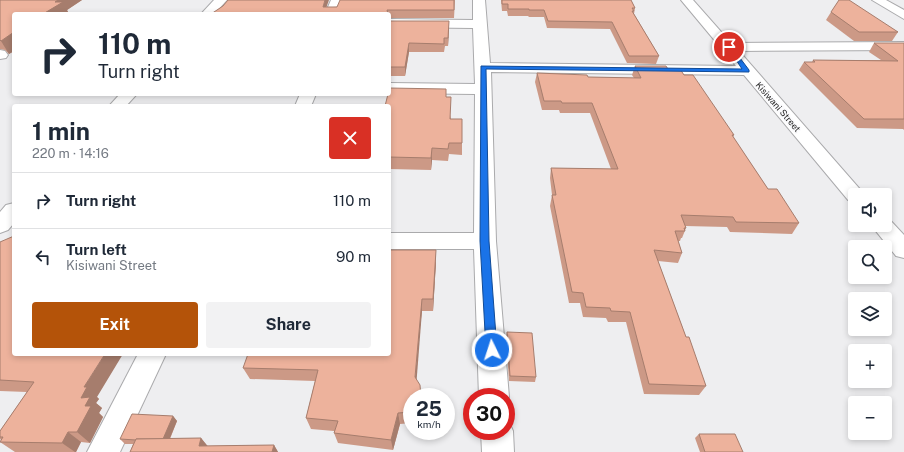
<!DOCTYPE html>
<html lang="en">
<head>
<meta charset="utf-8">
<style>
	body { margin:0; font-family:"Public Sans",sans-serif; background:#f2f2f3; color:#1f2937; height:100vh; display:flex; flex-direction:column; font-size:15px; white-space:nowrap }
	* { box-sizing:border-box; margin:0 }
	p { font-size:13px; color:#747a83 }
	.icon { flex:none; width:22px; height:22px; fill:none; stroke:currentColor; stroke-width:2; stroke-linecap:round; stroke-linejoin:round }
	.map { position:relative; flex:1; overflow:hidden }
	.panel { position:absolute; left:12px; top:104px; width:379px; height:252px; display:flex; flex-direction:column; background:#fff; border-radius:4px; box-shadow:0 2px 6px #0003 }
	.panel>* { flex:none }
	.banner { position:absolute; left:12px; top:12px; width:379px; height:84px; border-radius:4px; box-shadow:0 2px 6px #0003; background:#fff; color:#1f2937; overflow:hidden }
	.buttons { position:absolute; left:848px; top:188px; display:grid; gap:8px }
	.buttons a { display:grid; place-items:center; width:44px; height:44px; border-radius:4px; background:#fff; box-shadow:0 2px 6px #0003; font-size:20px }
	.speed { position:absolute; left:403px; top:388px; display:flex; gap:8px; font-size:20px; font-weight:700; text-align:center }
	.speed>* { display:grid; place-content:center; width:52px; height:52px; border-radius:50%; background:#fff; box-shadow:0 2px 6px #0003; line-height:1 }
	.speed small { font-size:10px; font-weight:400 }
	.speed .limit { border:6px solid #d22; background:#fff; color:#111 }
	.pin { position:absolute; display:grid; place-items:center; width:34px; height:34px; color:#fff; margin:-17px; border:2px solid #fff; border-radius:50%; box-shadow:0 1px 4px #0007 }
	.me { position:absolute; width:44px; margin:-22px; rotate:356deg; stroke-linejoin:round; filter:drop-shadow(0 0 3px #0008) }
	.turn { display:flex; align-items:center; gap:14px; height:84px; padding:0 20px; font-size:18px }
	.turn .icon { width:52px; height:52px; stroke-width:2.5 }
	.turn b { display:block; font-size:28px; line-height:34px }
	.round { display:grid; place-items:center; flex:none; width:42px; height:42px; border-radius:4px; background:#f2f2f3 }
	.overview { display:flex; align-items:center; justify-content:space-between; height:68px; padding:0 20px }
	h1 { font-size:24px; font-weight:700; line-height:30px }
	.cta { display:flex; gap:8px; margin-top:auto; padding:8px 20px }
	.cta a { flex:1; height:46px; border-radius:4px; background:#b45309; color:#fff; font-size:16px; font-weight:700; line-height:46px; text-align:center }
	.cta a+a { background:#f2f2f3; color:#1f2937 }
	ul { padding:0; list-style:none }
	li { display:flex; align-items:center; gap:12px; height:56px; padding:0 20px; border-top:1px solid #e0e1e3 }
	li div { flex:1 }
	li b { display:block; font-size:15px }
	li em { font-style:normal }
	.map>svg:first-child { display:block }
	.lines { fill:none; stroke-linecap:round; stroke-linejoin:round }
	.minor-casing { stroke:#aaaaac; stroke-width:2 }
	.minor { fill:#fff; fill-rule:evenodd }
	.wall { fill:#cc9986 }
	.shaded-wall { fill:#a67d6d }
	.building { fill:#edb29c; stroke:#a67d6d }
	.route { fill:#1a73e8; stroke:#114b97 }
	.labels { text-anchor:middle; stroke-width:3.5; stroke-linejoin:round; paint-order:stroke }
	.far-street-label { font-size:9px; fill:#1b1b1b; stroke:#fbfbfd }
</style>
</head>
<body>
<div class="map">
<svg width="904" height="452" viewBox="0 0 904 452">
	<rect width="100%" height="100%" fill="#eeeef0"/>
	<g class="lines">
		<!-- minor casing -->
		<g class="minor-casing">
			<g id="minor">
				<polygon points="214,0 227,0 214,14 201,14"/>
				<polygon points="331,0 343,0 337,14 325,14"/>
				<polygon points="473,0 485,0 490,63 736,66 681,0 693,0 731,43 904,42 904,50 739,51 865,195 855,195 855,202 848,200 744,75 491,72 496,241 509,397 506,404 506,397 479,397 474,249 389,249 389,233 474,233 475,94 389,93 389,83 475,84 473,28 389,27 389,19 473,20"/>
				<polygon points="872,0 886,0 904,10 904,19"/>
				<polygon points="0,50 5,51 8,55 6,58 0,59"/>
				<polygon points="120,94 137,94 126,106 109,106"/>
				<polygon points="300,94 316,94 311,106 295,106"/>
				<polygon points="14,203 14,223 8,230 0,233 0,212 6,205"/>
				<polygon points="885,218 890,220 904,235 904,258 896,256 871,225 885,225"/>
				<polygon points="138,354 166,354 120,452 87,452"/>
				<polygon points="506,419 508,420 513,431 514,452 482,452 481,431 506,431"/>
			</g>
		</g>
		<!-- minor -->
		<use href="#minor" class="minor"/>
	</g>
	<!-- wall -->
	<g class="wall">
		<polygon points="0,0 82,0 67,10 69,14 14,14 14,51 9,54 5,50 0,49"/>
		<polygon points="455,0 454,18 389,18 389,14 211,14"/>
		<polygon points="501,0 631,0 635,8 634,14 659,56 656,64 627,63 610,29 547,28 544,17 529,17 528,16 508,16 507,11 502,11"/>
		<polygon points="831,12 898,32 892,41 854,41 826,20"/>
		<polygon points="389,21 449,29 448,46 445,46 444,52 409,52 405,76 389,76"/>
		<polygon points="874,43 904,43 904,130 903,129 857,128 799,70 804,62 812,62 813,60 881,60 869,52"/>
		<polygon points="635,66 668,69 684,75 734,135 733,137 768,189 799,223 792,234 730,232 727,227 685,226 686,228 682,238 681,238 680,241 678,241 682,253 678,263 658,261 686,337 706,386 699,395 644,394 626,322 608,322 606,318 583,317 580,303 569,303 550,206 552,195 550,178 551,168 611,169 590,113 560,113 559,110 542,110 535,82 537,73 588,77 634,78 632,75"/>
		<polygon points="446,97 451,119 462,143 462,155 449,154 448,161 432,160 431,170 389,169 389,106"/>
		<polygon points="0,242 97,397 99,399 96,403 102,408 99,413 103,417 90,443 81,442 76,452 15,452 0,442 1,440 0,439 0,431 27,392 0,391"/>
		<polygon points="436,262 433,311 422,311 412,397 412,423 400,424 393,450 338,443 334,433 334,431 311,429 306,418 315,381 250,379 243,368"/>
		<polygon points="507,332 536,377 535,382 509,381 506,338"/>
		<polygon points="173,416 177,421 170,439 201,438 207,446 274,445 278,452 130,452 133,444 125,444 120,439"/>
		<polygon points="699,434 743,452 700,452 695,438"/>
	</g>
	<!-- shaded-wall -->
	<g class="shaded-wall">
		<polygon points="58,0 82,0 67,10 69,14 43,14 55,2"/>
		<polygon points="325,0 329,0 324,14 323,7"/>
		<polygon points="449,21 449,29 448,46 448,38"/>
		<polygon points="14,32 14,51 9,54 1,41"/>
		<polygon points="409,43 409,52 405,76 405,67"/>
		<polygon points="432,148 432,160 431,170 431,158"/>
		<polygon points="436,250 436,262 433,311 433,299"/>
		<polygon points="422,299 422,311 416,388 415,377"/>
		<polygon points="105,354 123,354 97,397 99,399 96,403 102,408 99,413 103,417 90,443 77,432 85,406 81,398 84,387"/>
		<polygon points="398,413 400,424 393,450 391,440"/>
		<polygon points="173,416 177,421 167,445 162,441"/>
		<polygon points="68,432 81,442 76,452 75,452 62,443"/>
		<polygon points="201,438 211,450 199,446"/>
		<polygon points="274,445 278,452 272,452"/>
	</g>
	<!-- building -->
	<g class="building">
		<polygon points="0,0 58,0 55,2 63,2 43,14 14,14 14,32 1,41 0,40"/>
		<polygon points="228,0 325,0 323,7 337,7 340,0 454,0 454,10 387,10 388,14 211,14 223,6"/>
		<polygon points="502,0 631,0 635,8 632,8 634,11 632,11 659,56 629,56 612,22 548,21 544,10 529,10 529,9 508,9 508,4 502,4"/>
		<polygon points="839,0 849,0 898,32 859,32 831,12"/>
		<polygon points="389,21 449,21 448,38 444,38 444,44 409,43 405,67 389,67"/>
		<polygon points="874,43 904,43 904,119 864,119 804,62 815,62 813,60 898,61"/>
		<polygon points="635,66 666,66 668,69 680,69 684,75 693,75 734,135 732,135 768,189 777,189 799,223 736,222 733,217 681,215 686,228 684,228 685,231 675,231 682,253 654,250 686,337 689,337 706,386 649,384 630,312 611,311 610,308 586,307 583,293 572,292 552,195 556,195 551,168 618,169 592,103 562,103 561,101 544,101 537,73 587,75 588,77 641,78"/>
		<polygon points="389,88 446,89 446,97 451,97 450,119 462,119 462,143 449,143 448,149 432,148 431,158 389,157 389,106 385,106 388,94 389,94"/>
		<polygon points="14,236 14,354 105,354 84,387 87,387 81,398 90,397 85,406 91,406 77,432 68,432 62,443 0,442 3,437 0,437 0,431 34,382 0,380 0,242"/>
		<polygon points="389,250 436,250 433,299 422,299 415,377 420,385 421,397 412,397 412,412 398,413 391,440 334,433 338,421 306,418 318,370 243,368 248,354 389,354"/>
		<polygon points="507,332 532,333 536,377 510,376"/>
		<polygon points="132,414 173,416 163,439 136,439 136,440 120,439"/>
		<polygon points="699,434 735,434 743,452 705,452"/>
		<polygon points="201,438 199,446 274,445 272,452 130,452 136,439"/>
	</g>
	<!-- route -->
	<polygon class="route" points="727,46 731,46 749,70 749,72 486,69 489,241 497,350 496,354 492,355 487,354 486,350 480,241 481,66 742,69"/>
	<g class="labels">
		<!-- far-street labels -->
		<g class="far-street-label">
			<text transform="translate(778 107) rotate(49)" y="3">Kisiwani Street</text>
		</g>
	</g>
</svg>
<div class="buttons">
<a><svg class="icon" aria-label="sound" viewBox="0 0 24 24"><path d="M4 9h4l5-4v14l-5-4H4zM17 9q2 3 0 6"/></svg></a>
<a><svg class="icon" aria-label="search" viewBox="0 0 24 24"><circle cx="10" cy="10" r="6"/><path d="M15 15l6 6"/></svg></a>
<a><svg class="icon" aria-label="layers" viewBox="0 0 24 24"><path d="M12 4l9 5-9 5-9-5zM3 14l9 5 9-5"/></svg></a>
<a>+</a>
<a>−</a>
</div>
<div class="speed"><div>25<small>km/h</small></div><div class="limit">30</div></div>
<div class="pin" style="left:729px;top:47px;background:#d93025"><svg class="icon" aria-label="arrive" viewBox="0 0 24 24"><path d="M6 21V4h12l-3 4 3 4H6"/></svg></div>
<svg class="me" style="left:492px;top:350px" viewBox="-20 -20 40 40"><circle r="17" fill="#1a73e8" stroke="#fff" stroke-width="3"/><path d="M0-11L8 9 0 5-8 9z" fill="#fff"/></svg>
<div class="banner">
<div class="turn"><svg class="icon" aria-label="right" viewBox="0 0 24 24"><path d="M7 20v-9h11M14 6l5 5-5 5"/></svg><div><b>110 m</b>Turn right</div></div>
</div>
<section class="panel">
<div class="overview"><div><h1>1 min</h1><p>220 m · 14:16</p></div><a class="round" style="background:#d93025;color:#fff"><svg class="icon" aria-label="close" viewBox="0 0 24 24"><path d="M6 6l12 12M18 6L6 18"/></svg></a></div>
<ul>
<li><svg class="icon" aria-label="right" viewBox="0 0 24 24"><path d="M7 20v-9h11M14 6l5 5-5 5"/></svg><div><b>Turn right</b></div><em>110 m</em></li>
<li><svg class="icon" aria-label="left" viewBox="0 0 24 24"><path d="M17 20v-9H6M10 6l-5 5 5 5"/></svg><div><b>Turn left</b><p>Kisiwani Street</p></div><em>90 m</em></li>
</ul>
<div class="cta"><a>Exit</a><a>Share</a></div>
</section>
</div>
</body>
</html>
